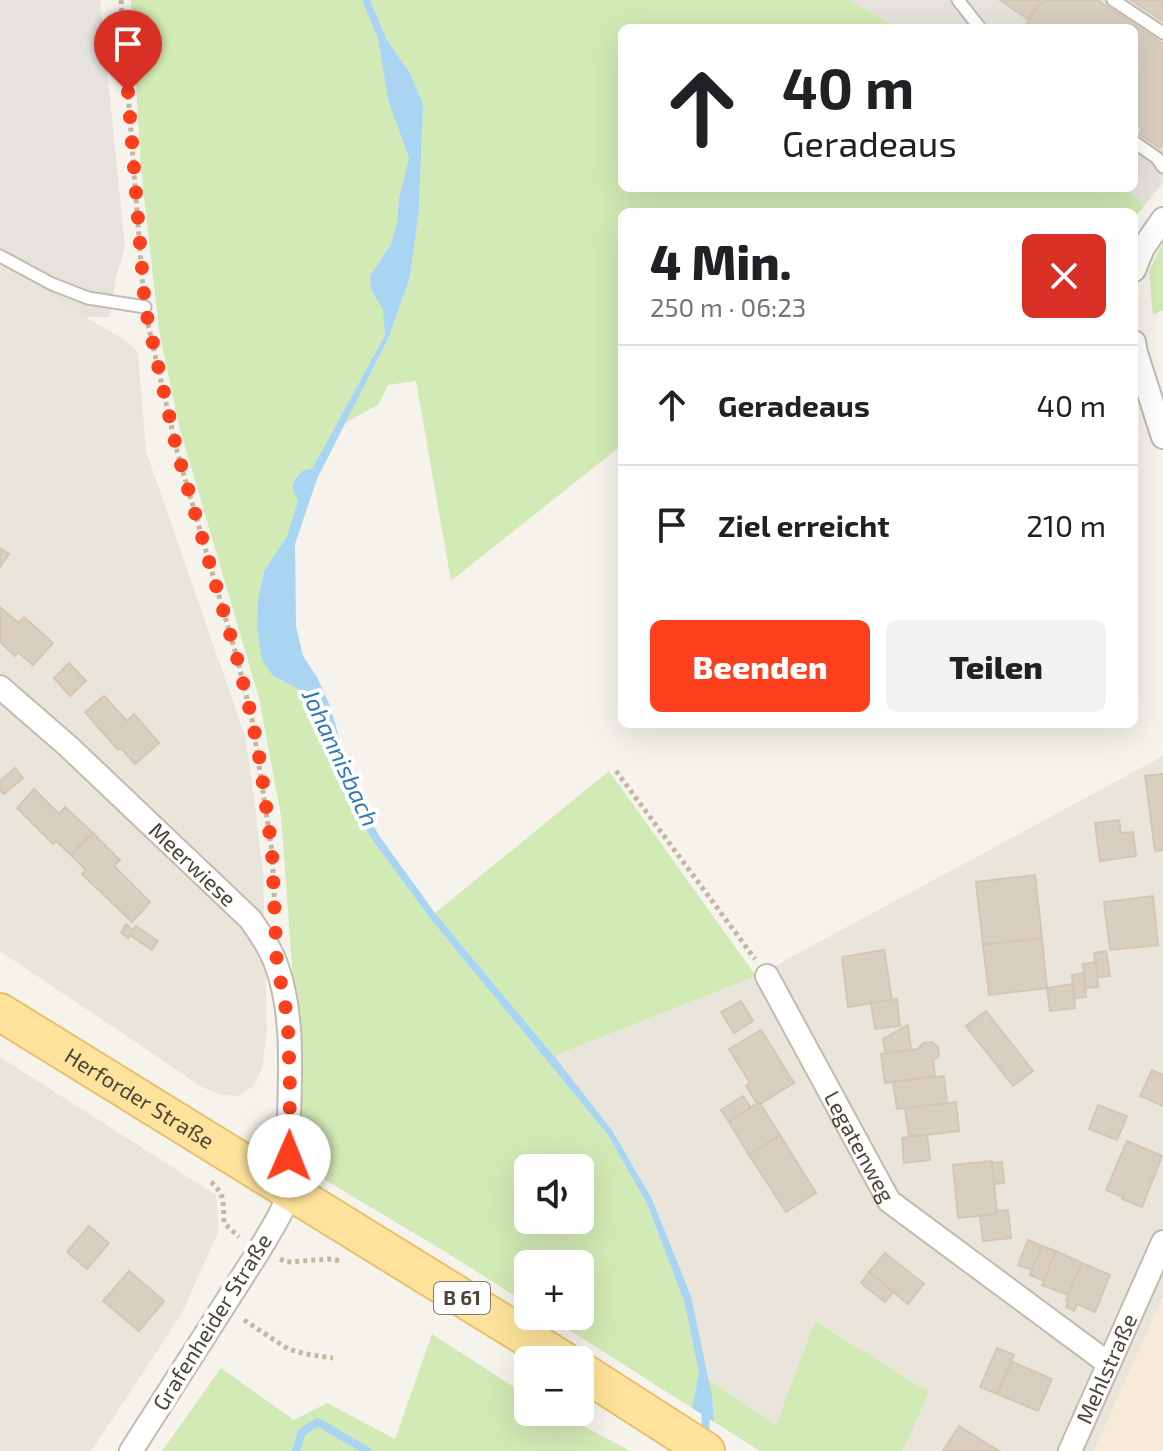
<!DOCTYPE html>
<html lang="de">
<head>
<meta charset="utf-8">
<style>
	body { margin:0; font-family:"Exo 2",sans-serif; background:#f2f2f2; color:#202124; height:100vh; display:flex; flex-direction:column; font-size:30px; white-space:nowrap }
	* { box-sizing:border-box; margin:0 }
	p { font-size:26px; color:#757577 }
	.icon { flex:none; width:44px; height:44px; fill:none; stroke:currentColor; stroke-width:2; stroke-linecap:round; stroke-linejoin:round }
	.map { position:relative; flex:1; overflow:hidden }
	.drawer { position:absolute; left:618px; top:208px; width:520px; height:520px; display:flex; flex-direction:column; background:#fff; border-radius:12px; box-shadow:0 8px 32px #0002 }
	.drawer>* { flex:none }
	.banner { position:absolute; left:618px; top:24px; width:520px; height:168px; border-radius:12px; box-shadow:0 8px 32px #0002; background:#fff; color:#202124; overflow:hidden }
	.tools { position:absolute; left:514px; top:1154px; display:grid; gap:16px }
	.tools a { display:grid; place-items:center; width:80px; height:80px; border-radius:12px; background:#fff; box-shadow:0 8px 32px #0002; font-size:40px }
	.pin { position:absolute; display:grid; place-items:center; width:68px; height:68px; color:#fff; margin:-82px -34px; border-radius:50% 50% 50% 0; rotate:-45deg; box-shadow:0 0 8px #0007 }
	.pin .icon { rotate:45deg }
	.me { position:absolute; width:88px; margin:-44px; rotate:1deg; stroke-linejoin:round; filter:drop-shadow(0 0 6px #0008) }
	.turn { display:flex; align-items:center; gap:28px; height:168px; padding:0 32px; font-size:36px }
	.turn .icon { width:104px; height:104px; stroke-width:2.5 }
	.turn b { display:block; font-size:56px; line-height:68px }
	.round { display:grid; place-items:center; flex:none; width:84px; height:84px; border-radius:12px; background:#f2f2f2 }
	.overview { display:flex; align-items:center; justify-content:space-between; height:136px; padding:0 32px }
	h1 { font-size:48px; font-weight:800; line-height:60px }
	.primary-button { display:flex; gap:16px; margin-top:auto; padding:16px 32px }
	.primary-button a { flex:1; height:92px; border-radius:12px; background:#fc3f1d; color:#fff; font-size:32px; font-weight:800; line-height:92px; text-align:center }
	.primary-button a+a { background:#f2f2f2; color:#202124 }
	ul { padding:0; list-style:none }
	li { display:flex; align-items:center; gap:24px; height:120px; padding:0 32px; border-top:2px solid #e0e0e0 }
	li div { flex:1 }
	li b { display:block; font-size:30px }
	li em { font-style:normal }
	.map>svg:first-child { display:block }
	.residential { fill:#eae5da }
	.commercial { fill:#f7ead8 }
	.industrial { fill:#e6e2dd }
	.green { fill:#d2eab5; fill-rule:evenodd }
	.water { fill:#a9d4f2 }
	.lines { fill:none; stroke-linecap:round; stroke-linejoin:round }
	.stream { stroke:#a9d4f2; stroke-width:8 }
	.building { fill:#d8cfc1; stroke:#d3c7b4; stroke-width:2 }
	.lane-casing { stroke:#c2bbae; stroke-width:15 }
	.street-casing { stroke:#c2bbae; stroke-width:26 }
	.primary-casing { stroke:#e6c16a; stroke-width:40 }
	.path { stroke:#c4b79f; stroke-width:5; stroke-dasharray:4 4; stroke-linecap:butt }
	.lane { stroke:#fff; stroke-width:11 }
	.street { stroke:#fff; stroke-width:22 }
	.primary { stroke:#ffe39c; stroke-width:36 }
	.route { stroke:#fc3f1d; stroke-width:14; stroke-dasharray:0 25.2 }
	.labels { text-anchor:middle; stroke-width:8; stroke-linejoin:round; paint-order:stroke }
	.shield { fill:#fff; stroke:#817c74; stroke-width:2 }
	.shield-label { font-size:20px; font-weight:bold; fill:#4b4439 }
	.street-label { font-size:22px; fill:#4b4439; stroke:#fff }
	.water-label { font-size:24px; font-style:italic; fill:#2e7ab2; stroke:#fff }
</style>
</head>
<body>
<div class="map">
<svg width="1163" height="1451" viewBox="0 0 1163 1451">
	<rect width="100%" height="100%" fill="#f6f3ec"/>
	<!-- residential -->
	<g class="residential">
		<polygon points="0,264 85,317 125,340 138,352 146,451 245,736 254,796 263,873 267,1032 262,1068 254,1086 238,1096 221,1095 202,1087 0,951"/>
		<polygon points="1163,756 1163,1297 1094,1451 903,1451 929,1392 816,1321 776,1426 708,1379 691,1296 652,1199 612,1130 554,1056 756,976"/>
		<polygon points="0,1057 216,1195 219,1230 181,1315 91,1451 0,1451"/>
	</g>
	<!-- commercial -->
	<polygon class="commercial" points="1163,1297 1163,1451 1094,1451"/>
	<!-- industrial -->
	<g class="industrial">
		<polygon points="0,0 100,0 125,247 116,278 110,317 85,317 0,264"/>
		<polygon points="849,0 1163,0 1163,183 1144,206 1126,188 1134,188 1134,28 898,28"/>
	</g>
	<!-- green -->
	<g class="green">
		<path d="M131,0H362L378,39L388,100L409,158L399,199L397,222L391,244L370,276L371,290L383,310L385,335L312,469L297,475L292,486L298,501L287,536L264,571L258,600L257,627L273,676L302,691L333,767L371,838L433,922L608,1135L647,1204L684,1301L699,1373L692,1408L547,1316H580V1264H528V1304L444,1251L315,1174L307,1162L304,1148L297,1032L281,816L259,698L179,426L159,330L141,168ZM528,1168H580V1220H528Z"/>
		<polygon points="370,0 849,0 898,28 622,28 622,188 1126,188 1144,206 1134,219 1134,212 622,212 622,445 451,581 416,381 388,385 379,404 344,424 389,337 410,277 419,209 423,104 410,73 387,40"/>
		<polygon points="1163,242 1163,310 1153,315 1149,272"/>
		<polygon points="609,771 756,976 554,1056 435,913"/>
		<polygon points="815,1321 929,1392 903,1451 760,1451 714,1422 708,1379 776,1425"/>
		<polygon points="432,1334 528,1396 528,1412 558,1412 630,1451 162,1451 221,1368 294,1420 327,1403 395,1439"/>
	</g>
	<!-- water -->
	<path class="water" d="M362,0H370L387,40L410,73L423,104L419,209L410,277L389,337L317,479L295,544L296,626L303,656L317,677L330,706L343,751L358,794L378,834L435,913L554,1056L612,1130L652,1199L691,1296L712,1396L714,1422L692,1408L699,1373L684,1301L647,1204L608,1135L433,922L371,838L333,767L302,691L273,676L262,660L257,627L258,600L264,571L287,536L298,501L292,487C296,476 300,469 312,469L385,335L383,310L371,290L370,276L391,244L397,222L399,199L409,158L388,100L378,39Z"/>
	<g class="lines">
		<!-- stream -->
		<g class="stream">
			<polyline points="705,1438 706,1408"/>
			<polyline points="296,1451 302,1432 318,1422 367,1451"/>
		</g>
	</g>
	<!-- building -->
	<g class="building">
		<polygon points="1000,0 1040,0 1028,19"/>
		<polygon points="1043,0 1097,0 1163,44 1163,144 1160,148 1139,134 1142,129 1134,124 1134,28 1024,28"/>
		<polygon points="1131,0 1163,0 1163,21"/>
		<polygon points="0,548 9,554 0,567"/>
		<polygon points="0,607 19,623 24,617 53,643 33,665 18,652 15,656 0,642"/>
		<polygon points="69,663 86,681 70,696 54,678"/>
		<polygon points="104,696 127,721 134,714 159,743 135,764 121,748 118,750 85,712"/>
		<polygon points="15,768 23,778 4,794 0,790 0,781"/>
		<polygon points="1163,774 1163,850 1155,851 1145,776"/>
		<polygon points="34,789 59,814 65,807 93,833 71,855 56,841 53,844 17,808"/>
		<polygon points="1119,820 1121,833 1133,832 1136,856 1100,861 1095,823"/>
		<polygon points="93,833 120,860 114,866 150,902 132,922 82,874 86,870 71,855"/>
		<polygon points="1035,875 1042,938 983,945 976,882"/>
		<polygon points="1153,896 1158,945 1110,950 1104,902"/>
		<polygon points="126,924 133,930 136,926 158,941 152,950 130,935 128,938 121,933"/>
		<polygon points="1042,938 1047,988 989,995 983,945"/>
		<polygon points="884,950 892,1000 848,1007 842,957"/>
		<polygon points="1106,951 1110,976 1097,977 1094,953"/>
		<polygon points="1096,962 1098,987 1085,988 1083,964"/>
		<polygon points="1084,973 1086,997 1074,998 1072,975"/>
		<polygon points="1073,984 1075,1008 1050,1011 1047,988"/>
		<polygon points="897,999 900,1026 875,1029 871,1003"/>
		<polygon points="741,1001 753,1021 734,1033 721,1012"/>
		<polygon points="986,1011 1033,1071 1013,1086 966,1026"/>
		<polygon points="908,1025 911,1050 885,1053 883,1039"/>
		<polygon points="761,1030 794,1083 760,1104 757,1103 746,1086 750,1083 729,1049"/>
		<polygon points="932,1042 938,1047 939,1055 933,1061 935,1076 885,1083 881,1054 918,1049 923,1043"/>
		<polygon points="1152,1070 1163,1075 1163,1106 1140,1096"/>
		<polygon points="944,1076 947,1103 897,1109 893,1082"/>
		<polygon points="743,1096 751,1108 729,1122 721,1110"/>
		<polygon points="759,1102 780,1135 749,1155 729,1122"/>
		<polygon points="956,1102 959,1131 909,1137 905,1108"/>
		<polygon points="1098,1105 1127,1116 1117,1140 1089,1129"/>
		<polygon points="780,1135 816,1193 786,1212 749,1155"/>
		<polygon points="927,1135 930,1160 904,1163 902,1138"/>
		<polygon points="1127,1141 1162,1156 1142,1207 1122,1199 1124,1197 1106,1190"/>
		<polygon points="992,1161 997,1214 958,1218 953,1165"/>
		<polygon points="1002,1162 1004,1183 994,1184 992,1163"/>
		<polygon points="1008,1210 1011,1238 983,1241 980,1216 997,1214 997,1211"/>
		<polygon points="89,1226 109,1243 87,1269 67,1252"/>
		<polygon points="1028,1240 1042,1246 1032,1270 1018,1265"/>
		<polygon points="1042,1246 1056,1251 1044,1281 1030,1275"/>
		<polygon points="1056,1251 1082,1263 1068,1295 1042,1285"/>
		<polygon points="885,1253 924,1284 908,1304 869,1272"/>
		<polygon points="1082,1263 1110,1275 1095,1312 1077,1304 1074,1311 1066,1307 1068,1301 1066,1300"/>
		<polygon points="129,1271 164,1301 139,1331 103,1301"/>
		<polygon points="869,1272 893,1292 885,1302 861,1283"/>
		<polygon points="997,1348 1014,1355 997,1394 980,1387"/>
		<polygon points="1012,1362 1052,1379 1038,1411 997,1394"/>
		<polygon points="959,1426 999,1451 943,1451"/>
	</g>
	<g class="lines">
		<!-- lane casing -->
		<g class="lane-casing">
			<g id="lane">
				<polyline points="958,0 980,28"/>
				<polyline points="1113,0 1163,33"/>
				<polyline points="1134,142 1157,158 1163,167"/>
				<polyline points="0,256 52,284 88,298 145,307"/>
			</g>
		</g>
		<!-- street casing -->
		<g class="street-casing">
			<g id="street">
				<polyline points="1134,270 1143,248 1163,219"/>
				<polyline points="1134,342 1136,353 1163,437"/>
				<path id="s1" d="M0,687L69,747L250,919C261,934 271,949 277,967C294,1015 290,1071 289,1120C289,1142 291,1166 289,1188C286,1209 270,1231 260,1249L131,1451"/>
				<path id="s2" d="M767,976L889,1201L1109,1364"/>
				<path id="s3" d="M1070,1451L1163,1242"/>
			</g>
		</g>
		<!-- primary casing -->
		<g class="primary-casing">
			<g id="primary">
				<path id="s4" d="M0,1012L563,1360"/>
				<polyline points="580,1370 706,1451"/>
			</g>
		</g>
		<!-- path -->
		<g class="path">
			<polyline points="121,0 143,290"/>
			<polyline points="148,324 177,451 237,658 252,719 272,851 275,911"/>
			<polyline points="616,771 755,959"/>
			<path d="M211,1182C226,1195 223,1204 224,1223L239,1237"/>
			<polyline points="280,1259 286,1262 332,1259 340,1261"/>
			<polyline points="244,1320 288,1349 306,1354 333,1358"/>
		</g>
		<!-- lane -->
		<use href="#lane" class="lane"/>
		<!-- street -->
		<use href="#street" class="street"/>
		<!-- primary -->
		<use href="#primary" class="primary"/>
	</g>
	<g class="lines">
		<!-- route -->
		<polyline class="route" points="128,92 145,307 177,451 237,658 252,719 260,761 272,851 277,967 284,996 288,1027 290,1089 289,1156"/>
	</g>
	<g class="labels">
		<!-- shield labels -->
		<rect class="shield" x="434" y="1282" width="56" height="32" rx="6"/>
		<g class="shield-label">
			<text x="462" y="1305">B 61</text>
		</g>
		<!-- street labels -->
		<g class="street-label">
			<text dy="8" stroke="none"><textPath href="#s1" startOffset="262">Meerwiese</textPath></text>
			<text dy="8" stroke="none"><textPath href="#s4" startOffset="164">Herforder Straße</textPath></text>
			<text dy="8" stroke="none"><textPath href="#s2" startOffset="194">Legatenweg</textPath></text>
			<text transform="translate(212 1322) rotate(-58)" y="8">Grafenheider Straße</text>
			<text dy="8" stroke="none"><textPath href="#s3" startOffset="90">Mehlstraße</textPath></text>
		</g>
		<!-- water labels -->
		<g class="water-label">
			<text transform="translate(340 758) rotate(65)" y="8">Johannisbach</text>
		</g>
	</g>
</svg>
<div class="tools">
<a><svg class="icon" aria-label="sound" viewBox="0 0 24 24"><path d="M4 9h4l5-4v14l-5-4H4zM17 9q2 3 0 6"/></svg></a>
<a>+</a>
<a>−</a>
</div>
<div class="pin" style="left:128px;top:92px;background:#d93025"><svg class="icon" aria-label="arrive" viewBox="0 0 24 24"><path d="M6 21V4h12l-3 4 3 4H6"/></svg></div>
<svg class="me" style="left:289px;top:1156px" viewBox="-20 -20 40 40"><circle r="19" fill="#fff"/><path d="M0-13L10 11 0 6-10 11z" fill="#fc3f1d"/></svg>
<div class="banner">
<div class="turn"><svg class="icon" aria-label="ahead" viewBox="0 0 24 24"><path d="M12 20V5M6 11l6-6 6 6"/></svg><div><b>40 m</b>Geradeaus</div></div>
</div>
<section class="drawer">
<div class="overview"><div><h1>4 Min.</h1><p>250 m · 06:23</p></div><a class="round" style="background:#d93025;color:#fff"><svg class="icon" aria-label="close" viewBox="0 0 24 24"><path d="M6 6l12 12M18 6L6 18"/></svg></a></div>
<ul>
<li><svg class="icon" aria-label="ahead" viewBox="0 0 24 24"><path d="M12 20V5M6 11l6-6 6 6"/></svg><div><b>Geradeaus</b></div><em>40 m</em></li>
<li><svg class="icon" aria-label="arrive" viewBox="0 0 24 24"><path d="M6 21V4h12l-3 4 3 4H6"/></svg><div><b>Ziel erreicht</b></div><em>210 m</em></li>
</ul>
<div class="primary-button"><a>Beenden</a><a>Teilen</a></div>
</section>
</div>
</body>
</html>
